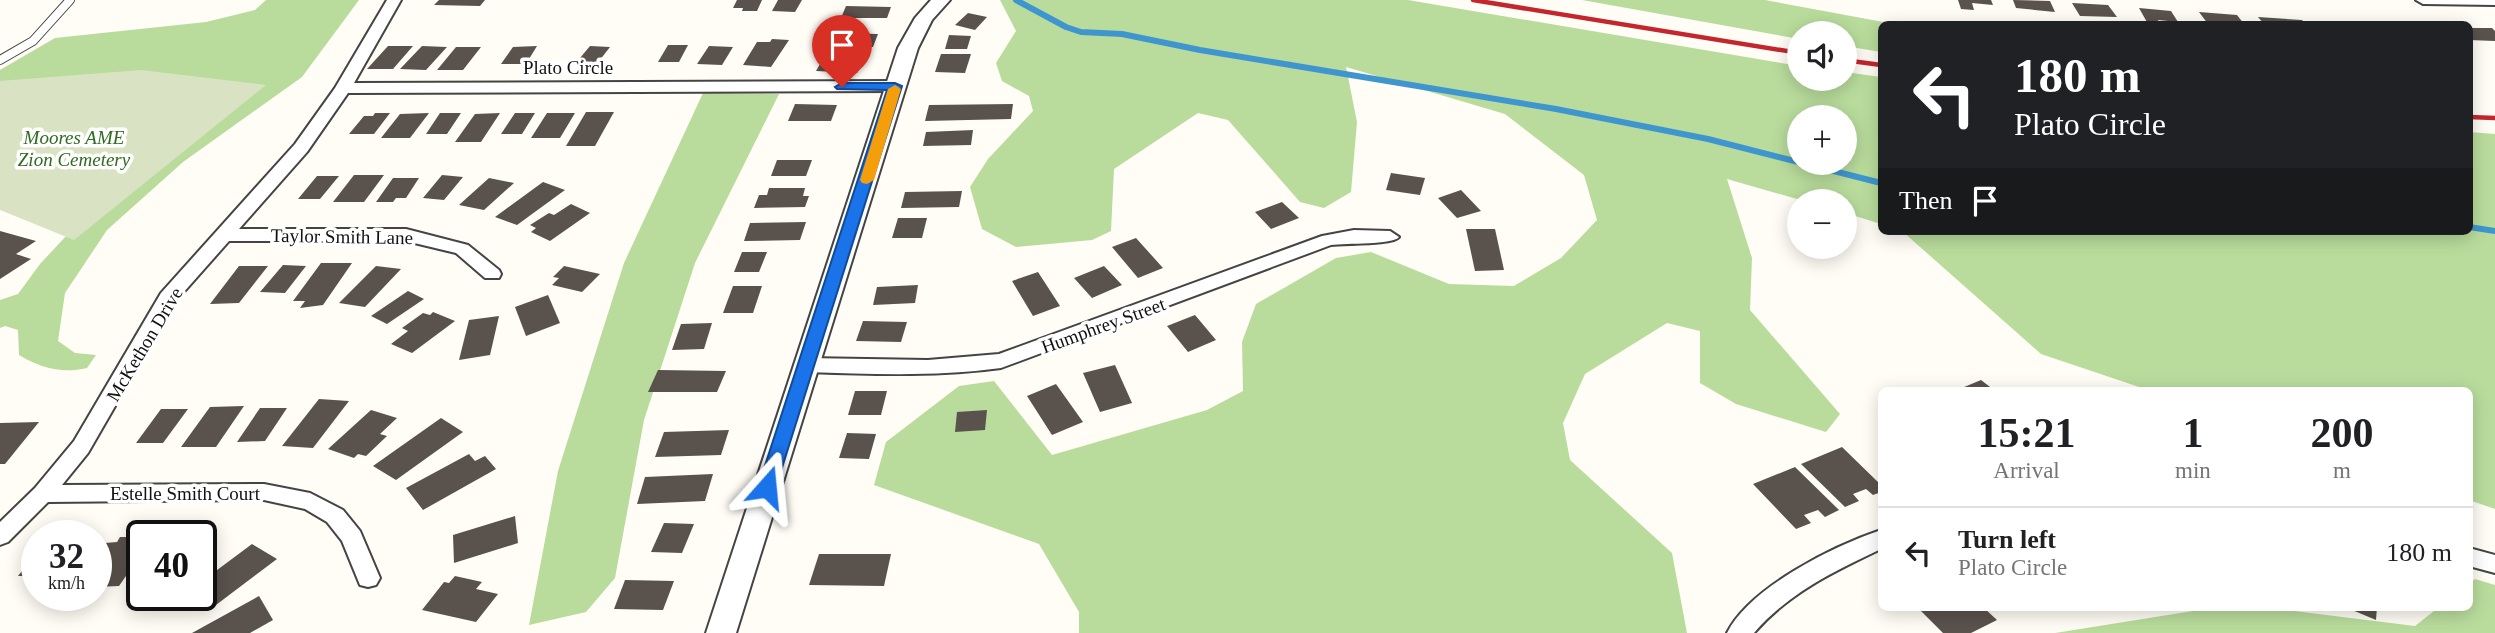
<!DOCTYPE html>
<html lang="en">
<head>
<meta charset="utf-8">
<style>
	body { margin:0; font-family:Georgia,serif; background:#f6f6f6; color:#202124; height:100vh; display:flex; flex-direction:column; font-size:26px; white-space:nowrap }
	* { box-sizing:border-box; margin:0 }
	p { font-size:23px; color:#757577 }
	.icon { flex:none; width:38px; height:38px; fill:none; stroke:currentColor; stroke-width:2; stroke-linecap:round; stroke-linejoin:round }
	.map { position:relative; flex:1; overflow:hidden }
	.drawer { position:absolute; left:1878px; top:387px; width:595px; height:224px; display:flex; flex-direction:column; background:#fff; border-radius:10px; box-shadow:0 4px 18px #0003 }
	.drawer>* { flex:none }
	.top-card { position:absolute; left:1878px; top:21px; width:595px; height:214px; border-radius:10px; box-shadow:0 4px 18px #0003; background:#202124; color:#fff; overflow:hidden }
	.fabs { position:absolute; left:1787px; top:21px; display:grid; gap:14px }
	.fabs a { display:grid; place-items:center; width:70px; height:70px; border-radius:50%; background:#fff; box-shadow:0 4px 18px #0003; font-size:35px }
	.speed { position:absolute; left:21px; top:520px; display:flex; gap:14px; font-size:35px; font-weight:700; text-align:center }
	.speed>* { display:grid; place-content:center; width:91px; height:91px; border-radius:50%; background:#fff; box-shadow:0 4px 18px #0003; line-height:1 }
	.speed small { font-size:18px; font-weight:400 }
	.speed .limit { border:4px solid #111; border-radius:10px; background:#fff; color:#111 }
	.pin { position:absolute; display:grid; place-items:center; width:60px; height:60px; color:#fff; margin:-72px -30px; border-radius:50% 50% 50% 0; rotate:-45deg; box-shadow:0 0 7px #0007 }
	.pin .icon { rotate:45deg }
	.me { position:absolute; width:77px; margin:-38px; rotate:18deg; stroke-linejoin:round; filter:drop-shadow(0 0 5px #0008) }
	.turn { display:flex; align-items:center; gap:24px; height:147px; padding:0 21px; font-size:32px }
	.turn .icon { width:91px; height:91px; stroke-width:2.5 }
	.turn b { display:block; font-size:49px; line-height:60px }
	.then { display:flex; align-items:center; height:66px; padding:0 21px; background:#0003; gap:14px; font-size:26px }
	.eta { display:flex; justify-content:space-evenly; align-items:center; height:119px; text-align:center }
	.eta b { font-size:42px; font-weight:800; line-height:49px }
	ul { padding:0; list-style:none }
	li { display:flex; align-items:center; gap:21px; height:91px; padding:0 21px; border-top:2px solid #e0e0e0 }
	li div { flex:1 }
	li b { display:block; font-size:26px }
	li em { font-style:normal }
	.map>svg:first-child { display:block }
	.forest { fill:#b9dc9c; fill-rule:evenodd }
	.cemetery { fill:#d9e3c4 }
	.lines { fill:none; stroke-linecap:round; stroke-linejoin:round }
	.stream { stroke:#3f96cf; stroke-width:6 }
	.building { fill:#5a524d }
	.service-casing { stroke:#444; stroke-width:10 }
	.minor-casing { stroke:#444; stroke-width:4 }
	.tertiary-casing { stroke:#444; stroke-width:4 }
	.service { stroke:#fff; stroke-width:8 }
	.minor { fill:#fff; fill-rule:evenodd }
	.tertiary { fill:#fff; fill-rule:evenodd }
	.rail { stroke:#c4262e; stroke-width:4.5 }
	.route { fill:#1a73e8; stroke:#114b97; stroke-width:2 }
	.slow { fill:#f59e0b }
	.labels { text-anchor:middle; stroke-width:7; stroke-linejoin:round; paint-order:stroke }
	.street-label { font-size:19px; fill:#111; stroke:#fff }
	.park-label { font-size:19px; font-style:italic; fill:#2f6b1f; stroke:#fff }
</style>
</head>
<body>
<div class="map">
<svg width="2495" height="633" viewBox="0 0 2495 633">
	<rect width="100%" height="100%" fill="#fffdf5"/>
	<!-- forest -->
	<g class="forest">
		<path d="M266,0H359L302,77L183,162L107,230L65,293L58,341L75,353L96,355L87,368C62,374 41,368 19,355L18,330L5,326L0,328V300L18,294L40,264L81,220L0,111V70L55,38L206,22L255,10Z"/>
		<path d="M1000,0H1408L1799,66V79H1844L1845,72L1881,77V224L1845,213L1844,201H1804L1727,179L1752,258L1750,310L1840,414L1826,432L1736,404L1700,383V331L1667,323L1585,374L1563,423L1570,460L1672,553L1687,633H1079V612L1039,544L874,485L886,442L959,386L994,381L1052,455L1207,410L1243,391L1242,342L1256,304L1336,258L1371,252L1449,284L1514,286L1561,258L1597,220L1584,175L1505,114L1346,67L1357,122L1351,192L1324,208L1300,202L1228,120L1198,113L1114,169L1111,231L1092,240L1016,247L982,229L970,187L988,159L1033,111L1029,96L1002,81L996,63L1016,31ZM1799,117H1844V163H1799Z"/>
		<polygon points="1582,0 1765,0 1894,24 1881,24 1881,52 1845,46 1844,33 1799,33 1799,39"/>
		<polygon points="703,93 779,94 695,263 644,420 615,578 586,612 529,625 558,471 624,263"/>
		<polygon points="2469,132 2495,134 2495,509 2469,500 2469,390 2148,390 2041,354 1902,231 2469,231"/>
		<polygon points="2475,579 2495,585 2495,633 2055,633 2218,607 2262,607 2415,626 2439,607 2469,607 2469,584"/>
	</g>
	<!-- cemetery -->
	<polygon class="cemetery" points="141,70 266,85 74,240 0,210 0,81"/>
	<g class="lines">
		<!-- stream -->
		<g class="stream">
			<polyline points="1016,0 1066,27 1081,32 1122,34 1200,50 1556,109 1708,139 1881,183"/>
			<polyline points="2469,227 2495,231"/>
		</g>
	</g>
	<!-- building -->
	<g class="building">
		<polygon points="439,0 485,0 480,6 434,5"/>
		<polygon points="737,0 762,0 757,11 742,11 743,8 733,8"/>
		<polygon points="778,0 802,0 795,12 772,11"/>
		<polygon points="1958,0 1991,0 1993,5 1972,3 1974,10 1961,9"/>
		<polygon points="2013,0 2050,1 2055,12 2016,8"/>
		<polygon points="2072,3 2108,5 2117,17 2080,16"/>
		<polygon points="846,6 891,7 887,18 841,18"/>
		<polygon points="2139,8 2171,11 2178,22 2158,20 2160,24 2148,24"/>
		<polygon points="2199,12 2237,15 2244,24 2208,24"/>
		<polygon points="968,13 987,17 975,30 955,25"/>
		<polygon points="2258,17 2302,20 2306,24 2264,24"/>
		<polygon points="2469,28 2492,28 2495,31 2495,41 2469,40"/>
		<polygon points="831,33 878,34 873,47 825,46"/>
		<polygon points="949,35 971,36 967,49 945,49"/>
		<polygon points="772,39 789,40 771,67 743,65 757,42 770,42"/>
		<polygon points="668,45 688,45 679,62 658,62"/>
		<polygon points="388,46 413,46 393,69 367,69"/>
		<polygon points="422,46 447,47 426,70 400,69"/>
		<polygon points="537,46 526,64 501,64 513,47"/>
		<polygon points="590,46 610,47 596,65 575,64"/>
		<polygon points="709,46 733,47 722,65 697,64"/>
		<polygon points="456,47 481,47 463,70 437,70"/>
		<polygon points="941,54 971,54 965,73 935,72"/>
		<polygon points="824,57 864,60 857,73 816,71"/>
		<polygon points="795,104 837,105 831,121 788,121"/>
		<polygon points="1013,104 1011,119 925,121 929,105"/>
		<polygon points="586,112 614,112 595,146 566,146"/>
		<polygon points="375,113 390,113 374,134 349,134 364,116 373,116"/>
		<polygon points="429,113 410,138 381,138 400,114"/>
		<polygon points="440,113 461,113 447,134 426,134"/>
		<polygon points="500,113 481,142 455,142 475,114"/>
		<polygon points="515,113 535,113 522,134 501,134"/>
		<polygon points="547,113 575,113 560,138 531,138"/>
		<polygon points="973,130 971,145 923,146 926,132"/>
		<polygon points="777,160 812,160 806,176 771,176"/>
		<polygon points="1391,173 1425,178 1420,195 1386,190"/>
		<polygon points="354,175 384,175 364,202 333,202"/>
		<polygon points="442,175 463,177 444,200 423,198"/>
		<polygon points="317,176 339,176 320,199 298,199"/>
		<polygon points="393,178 419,178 406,198 396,198 393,202 376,202"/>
		<polygon points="489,178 514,183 484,210 459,205"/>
		<polygon points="543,182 565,190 517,225 495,217"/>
		<polygon points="769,188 805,188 803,196 809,196 805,207 754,208 759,195 767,195"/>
		<polygon points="1461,190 1481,211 1457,218 1438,198"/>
		<polygon points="962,191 959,207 901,208 905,192"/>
		<polygon points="1282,202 1299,218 1271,229 1255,212"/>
		<polygon points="571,204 590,213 550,241 531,232 536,228 530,225 549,213 554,215"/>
		<polygon points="898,218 927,218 922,238 892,238"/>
		<polygon points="806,222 800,240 744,241 750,223"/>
		<polygon points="1466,229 1495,229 1504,270 1475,271"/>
		<polygon points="0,231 36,241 16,254 31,259 0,279"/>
		<polygon points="1136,238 1163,268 1138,278 1112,247"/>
		<polygon points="742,252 767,252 759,272 734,272"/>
		<polygon points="321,263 352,263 323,305 300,308 305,301 293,301"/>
		<polygon points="283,265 306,266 285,293 260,292"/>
		<polygon points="239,266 268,266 239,303 210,304"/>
		<polygon points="376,266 401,269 365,307 339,303"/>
		<polygon points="564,266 600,274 582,292 552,285 559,278 553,277"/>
		<polygon points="1104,266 1122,285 1092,298 1074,278"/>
		<polygon points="1038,272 1060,306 1033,316 1012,281"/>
		<polygon points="918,285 915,303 873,305 877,287"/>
		<polygon points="733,286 762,286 753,313 723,313"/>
		<polygon points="408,291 424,299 387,324 371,316"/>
		<polygon points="548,295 560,323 526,336 515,307"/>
		<polygon points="433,312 455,321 412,353 391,344 408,331 402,328 423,313 430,315"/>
		<polygon points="1195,315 1216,340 1188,352 1167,326"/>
		<polygon points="499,316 490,355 459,360 469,320"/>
		<polygon points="863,321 907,322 901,342 856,341"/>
		<polygon points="712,323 704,349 672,350 681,324"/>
		<polygon points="1115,365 1132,403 1100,412 1083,373"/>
		<polygon points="658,370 726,371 717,392 648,392"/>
		<polygon points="1981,380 1994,390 1957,390"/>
		<polygon points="1056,384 1083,422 1052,435 1027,396"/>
		<polygon points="855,391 887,391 881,415 848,415"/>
		<polygon points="319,399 349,401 313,448 282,446"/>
		<polygon points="244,406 216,447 181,447 210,407"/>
		<polygon points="260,408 287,408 265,441 237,442"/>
		<polygon points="161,409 188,409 163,443 136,443"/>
		<polygon points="371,410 397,418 380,434 387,436 366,456 358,454 354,458 328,449"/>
		<polygon points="987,410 985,430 955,432 957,412"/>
		<polygon points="441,418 463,432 396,480 373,466"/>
		<polygon points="39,422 5,464 0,464 0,423"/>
		<polygon points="729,430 721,455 655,457 664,432"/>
		<polygon points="847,433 876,434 869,459 839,458"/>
		<polygon points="1842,447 1881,485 1881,492 1873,495 1866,489 1853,494 1859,501 1845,507 1801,464"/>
		<polygon points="469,454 475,461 485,456 496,469 423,510 406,488"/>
		<polygon points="1795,467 1839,510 1825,517 1818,510 1804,515 1811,523 1796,529 1753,484"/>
		<polygon points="713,474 705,501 637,504 645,477"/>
		<polygon points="515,516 518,543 454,563 453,535"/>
		<polygon points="664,523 694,524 682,553 651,552"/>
		<polygon points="120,537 142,537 142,553 119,586 96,587 96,572 100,566 96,566 96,556 105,543 117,542"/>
		<polygon points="252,544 277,559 208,611 184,595 201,595 201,582"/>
		<polygon points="37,552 37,576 18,576"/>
		<polygon points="819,554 891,554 884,586 809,585"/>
		<polygon points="455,576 482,582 476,589 498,594 476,622 422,610 444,582 449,583"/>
		<polygon points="625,580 674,581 663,610 614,609"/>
		<polygon points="259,596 273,620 250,633 192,633"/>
		<polygon points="1928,607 1983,607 1997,620 1971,633 1943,633 1921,611"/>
		<polygon points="2345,607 2377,607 2376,620"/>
	</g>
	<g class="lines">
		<!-- service casing -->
		<g class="service-casing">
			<polyline id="service" points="0,60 33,41 70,0"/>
		</g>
		<!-- minor casing -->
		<g class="minor-casing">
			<g id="minor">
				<polygon points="387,0 401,0 354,83 895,81 903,86 895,91 348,93 307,152 239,229 406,229 468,245 499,270 501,274 499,278 485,278 456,253 406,241 229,241 175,302 88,453 62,485 264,484 310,493 343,510 360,531 380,578 376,585 368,587 360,585 342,541 327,522 305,509 264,500 48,502 8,542 0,545 0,522 35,488 74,441 161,293 295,144 335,88"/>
				<polygon points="2416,0 2495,0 2495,5 2423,4"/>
				<path d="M1354,230L1390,231L1399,237C1393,245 1346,243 1331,245L1001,368C936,377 871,374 806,372L799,370L796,365L799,360L806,358L928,360L999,354L1322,236Z"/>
				<path d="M1881,530V549C1835,571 1788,593 1754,633H1727C1750,587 1834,546 1881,530Z"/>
				<polygon points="2469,548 2495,555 2495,573 2469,566"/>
			</g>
		</g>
		<!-- tertiary casing -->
		<g class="tertiary-casing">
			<polygon id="tertiary" points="931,0 950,0 932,20 918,48 736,633 706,633 898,48 915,18"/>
		</g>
		<!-- service -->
		<use href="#service" class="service"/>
		<!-- minor -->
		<use href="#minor" class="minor"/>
		<!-- tertiary -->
		<use href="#tertiary" class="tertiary"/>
		<!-- rail -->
		<g class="rail">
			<polyline points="1473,0 1799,53"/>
			<polyline points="1844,60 1881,65"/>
			<polyline points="2469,117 2495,118"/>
		</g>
	</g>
	<!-- route -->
	<polygon class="route" points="842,83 895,83 902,86 776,487 774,492 761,492 758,487 887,90 837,89 835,87"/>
	<!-- slow -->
	<polygon class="slow" points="895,85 901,89 874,180 867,184 862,183 860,180 888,89"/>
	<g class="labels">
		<!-- street labels -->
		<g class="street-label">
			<text x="568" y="74">Plato Circle</text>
			<text transform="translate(342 236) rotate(1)" y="7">Taylor Smith Lane</text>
			<text transform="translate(1103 325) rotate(-20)" y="7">Humphrey Street</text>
			<text transform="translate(144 344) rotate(-59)" y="7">McKethon Drive</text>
			<text x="185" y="500">Estelle Smith Court</text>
		</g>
		<!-- park labels -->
		<g class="park-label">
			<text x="74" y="144">Moores AME<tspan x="74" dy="22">Zion Cemetery</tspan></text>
		</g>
	</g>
</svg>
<div class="fabs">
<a><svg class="icon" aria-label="sound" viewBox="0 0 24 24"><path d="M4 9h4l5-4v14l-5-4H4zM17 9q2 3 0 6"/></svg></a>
<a>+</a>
<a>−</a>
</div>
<div class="speed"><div>32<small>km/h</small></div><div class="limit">40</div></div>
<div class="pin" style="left:842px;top:87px;background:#d93025"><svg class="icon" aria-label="arrive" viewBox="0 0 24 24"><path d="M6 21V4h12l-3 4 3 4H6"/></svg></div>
<svg class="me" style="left:767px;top:487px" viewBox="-20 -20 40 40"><path d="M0-17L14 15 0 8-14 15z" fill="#1a73e8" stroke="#fff" stroke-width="4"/></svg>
<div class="top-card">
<div class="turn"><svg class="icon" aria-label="left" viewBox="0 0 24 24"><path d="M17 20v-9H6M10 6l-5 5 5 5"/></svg><div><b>180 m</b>Plato Circle</div></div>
<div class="then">Then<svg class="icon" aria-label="arrive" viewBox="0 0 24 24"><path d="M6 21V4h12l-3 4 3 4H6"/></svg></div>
</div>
<section class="drawer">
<div class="eta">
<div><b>15:21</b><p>Arrival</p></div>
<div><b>1</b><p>min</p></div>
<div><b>200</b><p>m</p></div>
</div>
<ul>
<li><svg class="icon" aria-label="left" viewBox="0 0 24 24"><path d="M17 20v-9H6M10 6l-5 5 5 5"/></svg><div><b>Turn left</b><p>Plato Circle</p></div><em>180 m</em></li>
</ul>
</section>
</div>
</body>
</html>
